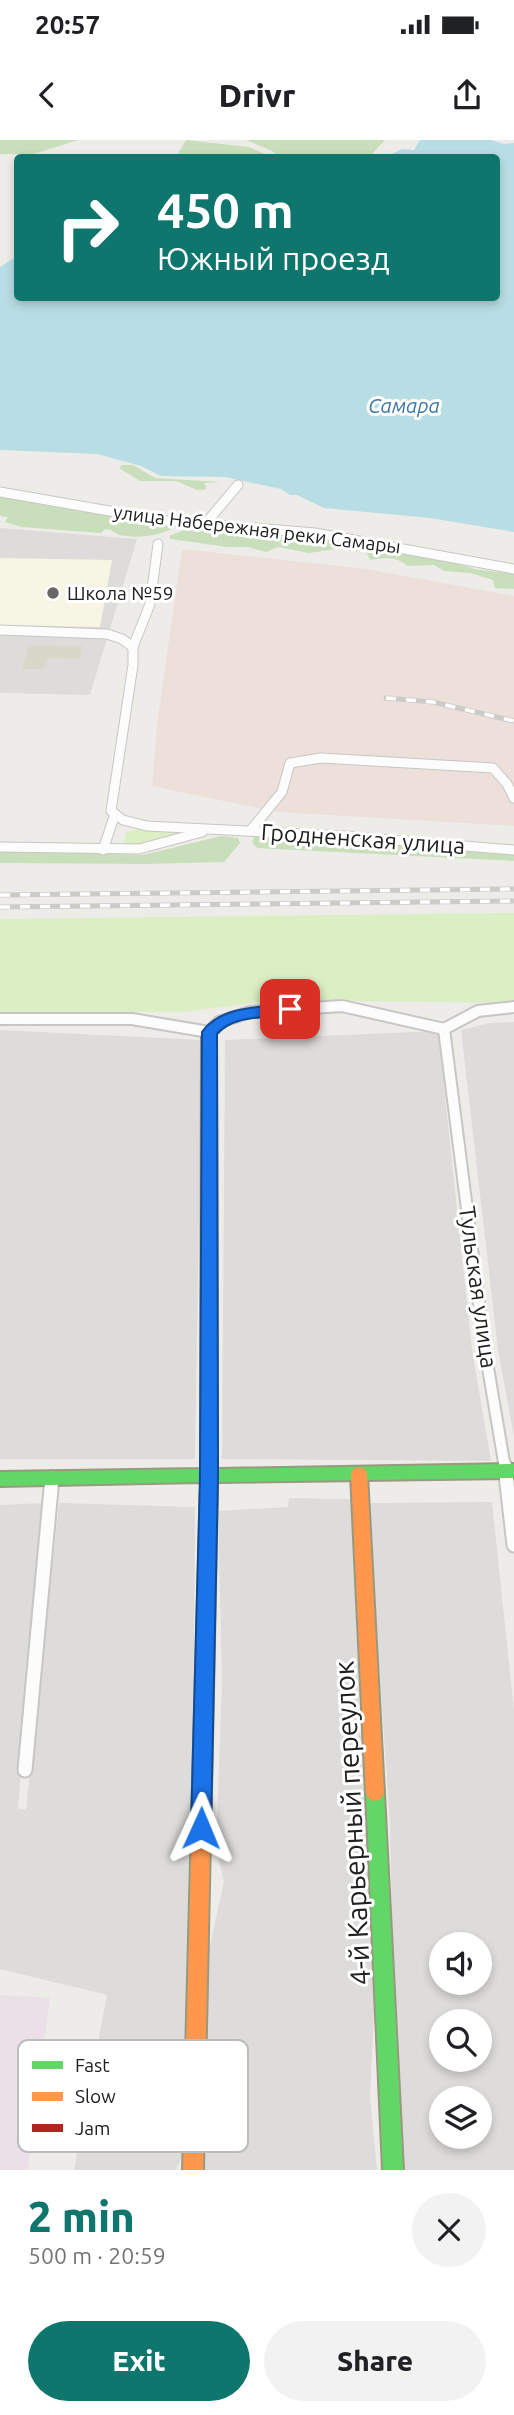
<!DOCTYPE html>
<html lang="en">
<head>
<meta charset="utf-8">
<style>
	body { margin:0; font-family:Ubuntu,sans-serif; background:#f2f2f2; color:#202124; height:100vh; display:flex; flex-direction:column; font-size:26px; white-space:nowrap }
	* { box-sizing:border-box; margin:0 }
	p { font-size:23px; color:#757577 }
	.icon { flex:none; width:38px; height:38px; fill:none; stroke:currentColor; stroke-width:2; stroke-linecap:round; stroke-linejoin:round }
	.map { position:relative; height:2030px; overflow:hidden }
	.panel { display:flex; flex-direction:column; background:#fff; flex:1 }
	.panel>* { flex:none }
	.guide { position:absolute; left:14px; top:14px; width:486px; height:147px; border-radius:7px; box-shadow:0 4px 10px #0003; background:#0f766e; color:#fff; overflow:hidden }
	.buttons { position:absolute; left:429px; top:1792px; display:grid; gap:14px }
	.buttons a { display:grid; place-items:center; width:63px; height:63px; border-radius:50%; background:#fff; box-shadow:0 4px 10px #0003; font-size:35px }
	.pin { position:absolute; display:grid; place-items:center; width:60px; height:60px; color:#fff; margin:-30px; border-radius:14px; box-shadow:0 4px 10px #0006 }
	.me { position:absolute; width:77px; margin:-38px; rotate:1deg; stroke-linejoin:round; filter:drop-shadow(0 0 5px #0008) }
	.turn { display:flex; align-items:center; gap:24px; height:147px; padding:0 28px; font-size:32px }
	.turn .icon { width:91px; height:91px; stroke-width:2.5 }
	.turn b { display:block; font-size:49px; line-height:60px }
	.round { display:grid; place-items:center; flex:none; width:74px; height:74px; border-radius:37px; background:#f2f2f2 }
	.overview { display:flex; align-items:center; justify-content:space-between; height:119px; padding:0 28px }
	h1 { font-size:42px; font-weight:800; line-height:52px; color:#0f766e }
	.button { display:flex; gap:14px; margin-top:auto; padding:14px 28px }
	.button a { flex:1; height:80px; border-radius:42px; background:#0f766e; color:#fff; font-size:28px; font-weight:800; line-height:80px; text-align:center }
	.button a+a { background:#f2f2f2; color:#202124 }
	.status { display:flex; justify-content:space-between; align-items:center; height:49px; padding:0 35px; background:#fff; direction:ltr }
	.status svg { height:19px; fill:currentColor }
	header { display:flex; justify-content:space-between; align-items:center; height:91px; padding:0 28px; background:#fff; font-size:32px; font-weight:800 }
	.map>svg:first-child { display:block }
	.residential { fill:#dddcda; fill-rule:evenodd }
	.industrial { fill:#ece0e8 }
	.education { fill:#f7f6e4 }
	.military { fill:#ede0db }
	.construction { fill:#d9d7c9 }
	.grass { fill:#dceec4 }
	.forest { fill:#c9dfbb }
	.water { fill:#b9dde4 }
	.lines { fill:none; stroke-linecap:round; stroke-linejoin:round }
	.street-far2-casing { stroke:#c7c6c4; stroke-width:11 }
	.street-far1-casing { stroke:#c7c6c4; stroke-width:14 }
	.street-casing { stroke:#c7c6c4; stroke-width:17 }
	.fast-casing { stroke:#98997f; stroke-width:4 }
	.slow-casing { stroke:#98997f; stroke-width:4 }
	.jam-casing { stroke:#98997f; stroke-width:4 }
	.street-far2 { stroke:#fcfcfc; stroke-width:9 }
	.street-far1 { stroke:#fcfcfc; stroke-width:10 }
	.street { stroke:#fcfcfc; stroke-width:13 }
	.fast { fill:#63d668; fill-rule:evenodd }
	.slow { fill:#ff974d; fill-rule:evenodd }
	.jam { fill:#b3261e; fill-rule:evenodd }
	.rail-casing { stroke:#cbcbca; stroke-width:5 }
	.rail { stroke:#fff; stroke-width:3.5; stroke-dasharray:10; stroke-linecap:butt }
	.route { fill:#1a73e8; stroke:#114b97; stroke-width:2 }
	.poi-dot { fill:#686766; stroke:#fff; stroke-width:2.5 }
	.labels { text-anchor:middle; stroke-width:6; stroke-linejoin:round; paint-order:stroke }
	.far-street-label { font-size:19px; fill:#202020; stroke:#fff }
	.far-poi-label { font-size:19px; fill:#202020; stroke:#fff; text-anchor:start }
	.far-water-label { font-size:21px; font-style:italic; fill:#3e77a8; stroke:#fff }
	.street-label { font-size:23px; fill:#202020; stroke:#fff }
	.near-street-label { font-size:28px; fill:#202020; stroke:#fff }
	.key { fill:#fff; stroke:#bcbcbc; stroke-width:2 }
	.key-label { font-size:19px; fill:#202020 }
</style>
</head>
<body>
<div class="status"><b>20:57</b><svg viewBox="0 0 49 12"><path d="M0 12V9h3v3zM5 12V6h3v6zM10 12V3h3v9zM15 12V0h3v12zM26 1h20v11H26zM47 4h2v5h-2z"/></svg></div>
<header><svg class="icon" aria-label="back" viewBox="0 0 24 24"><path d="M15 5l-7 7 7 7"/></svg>Drivr<svg class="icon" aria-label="share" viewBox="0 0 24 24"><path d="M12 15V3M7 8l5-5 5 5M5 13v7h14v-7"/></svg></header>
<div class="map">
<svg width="514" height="2030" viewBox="0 0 514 2030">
	<rect width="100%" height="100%" fill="#eeece8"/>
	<!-- residential -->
	<g class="residential">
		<polygon points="0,388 137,399 90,555 0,553"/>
		<polygon points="514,882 514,1297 498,1210 461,890 490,883"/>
		<polygon points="0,890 202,900 195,1319 0,1319"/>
		<polygon points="438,891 472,1210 491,1321 222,1319 225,900"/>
		<polygon points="289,1358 352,1359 360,1595 368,1596 379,1770 370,1957 377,2030 202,2030 208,1814 224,1742 216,1709 222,1542 218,1371 288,1367"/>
		<path d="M492,1362L514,1570V2030H396L390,1683L368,1363ZM441,1804H480V1843H441ZM441,1881H480V1920H441ZM441,1958H480V1997H441Z"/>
		<polygon points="45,1363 18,1668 26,1670 59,1363 195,1367 193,1684 183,2014 176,2030 74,2030 107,1855 0,1829 0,1365"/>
	</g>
	<!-- industrial -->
	<polygon class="industrial" points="0,1855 50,1858 28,2030 0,2030"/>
	<!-- education -->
	<polygon class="education" points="0,418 112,420 100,487 0,485"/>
	<!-- military -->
	<polygon class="military" points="182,409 367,429 514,456 514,686 277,672 152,646 158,578"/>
	<!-- construction -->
	<polygon class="construction" points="29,505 82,506 80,519 47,518 44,529 22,529"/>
	<!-- grass -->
	<g class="grass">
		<path d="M138,689L179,693C165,703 140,705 124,704L126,692Z"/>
		<polygon points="514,773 514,863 277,860 183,872 0,872 0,779"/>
	</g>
	<!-- forest -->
	<g class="forest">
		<polygon points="0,0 78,0 34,14 0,14"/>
		<polygon points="186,0 249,7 272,17 172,17 177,15"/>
		<polygon points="246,0 385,0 371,15 357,17 280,18 272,11"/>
		<polygon points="122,325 133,325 155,338 220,342 204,343 207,349 197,350 176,341 140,341 119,328"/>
		<path d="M0,355L175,386C165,396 134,399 120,395C114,393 112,389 105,389L101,393L21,387L5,382L8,377L0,376Z"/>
		<path d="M192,387L334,398L399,413L413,411L475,429L514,434V449L495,448L493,440L470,433L444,431L434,425L407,426C396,416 383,418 370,420L366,412L337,409L309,413L278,407L266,412L248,407H227L171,399L169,396Z"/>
		<polygon points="262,695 514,714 514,721 257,708 252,702 254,697"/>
		<polygon points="221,696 238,698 240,703 224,722 147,724 0,723 0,710 143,715"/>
	</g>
	<!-- water -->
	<polygon class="water" points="420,0 491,0 504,4 514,3 514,392 430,378 324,368 297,355 290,355 281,349 225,337 161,336 141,326 97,314 0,310 0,127 17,116 18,158 497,158 497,18 385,17 402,9 414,10"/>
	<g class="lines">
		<!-- street-far2 casing -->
		<g class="street-far2-casing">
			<g id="street-far2">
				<polyline points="0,352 167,381 315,393 514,429"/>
				<polyline points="205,384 238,345"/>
				<polyline points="158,404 150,464 133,507 133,525 111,671 123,680 147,686 344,696 514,710"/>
				<polyline points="0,490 107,494 122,499 133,507"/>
				<polyline points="250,691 282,652 290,623 321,618 493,628 507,644 514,658"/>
				<polyline points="0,707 139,709 202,692"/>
				<polyline points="103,710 115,674"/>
			</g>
		</g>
		<!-- street-far1 casing -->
		<g class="street-far1-casing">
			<g id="street-far1">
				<polyline points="0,879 132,879 209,892 219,882 250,872 342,866 444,889 478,871 514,867"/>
				<polyline points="444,889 485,1210 505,1328"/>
			</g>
		</g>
		<!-- street casing -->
		<g class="street-casing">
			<g id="street">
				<polyline points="505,1326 514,1405"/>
				<polyline points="25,1630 52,1338"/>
			</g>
		</g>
		<!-- fast casing -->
		<g class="fast-casing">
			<g id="fast">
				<polygon points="209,887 216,892 217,1329 514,1324 514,1338 217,1342 215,1352 209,1354 203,1352 201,1342 0,1346 0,1332 201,1329 202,892"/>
				<polygon points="375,1645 381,1647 384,1653 403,2030 383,2030 366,1653 369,1647"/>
			</g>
		</g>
		<!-- slow casing -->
		<g class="slow-casing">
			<g id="slow">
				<polygon points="359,1327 365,1329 367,1334 384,1653 381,1659 375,1661 369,1659 366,1653 351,1334 353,1329"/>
				<polygon points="203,1597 209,1599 212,1605 203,2030 183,2030 194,1605 197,1599"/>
			</g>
		</g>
		<!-- jam casing -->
		<g class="jam-casing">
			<polygon id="jam" points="209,1340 215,1342 217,1347 212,1605 209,1611 203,1613 197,1611 194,1605 201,1347 203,1342"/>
		</g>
		<!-- street-far2 -->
		<use href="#street-far2" class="street-far2"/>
		<!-- street-far1 -->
		<use href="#street-far1" class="street-far1"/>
		<!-- street -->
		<use href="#street" class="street"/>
		<!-- fast -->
		<use href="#fast" class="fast"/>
		<!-- slow -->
		<use href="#slow" class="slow"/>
		<!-- jam -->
		<use href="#jam" class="jam"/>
		<!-- rail casing -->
		<g class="rail-casing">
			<g id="rail">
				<polyline points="386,558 433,562 514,581"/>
				<polyline points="0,755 514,749"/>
				<polyline points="0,767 514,761"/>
			</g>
		</g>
		<!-- rail -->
		<use href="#rail" class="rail"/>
	</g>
	<!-- route -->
	<path class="route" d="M290,864L298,869L296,873C269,880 238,872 217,894L218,1336L211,1688L208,1694L201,1697L194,1694L191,1688L200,1336L202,892C220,866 261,867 290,864Z"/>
	<!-- markers -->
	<circle class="poi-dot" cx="53" cy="453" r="7"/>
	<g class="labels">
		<!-- far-street labels -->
		<g class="far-street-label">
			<text transform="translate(257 389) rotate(7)" y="7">улица Набережная реки Самары</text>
		</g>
		<!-- far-poi labels -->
		<g class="far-poi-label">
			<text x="67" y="460">Школа №59</text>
		</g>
		<!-- far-water labels -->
		<g class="far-water-label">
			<text x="404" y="273">Самара</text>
		</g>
		<!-- street labels -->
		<g class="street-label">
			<text transform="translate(363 699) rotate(4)" y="8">Гродненская улица</text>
			<text transform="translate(478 1147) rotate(82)" y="8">Тульская улица</text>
		</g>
		<!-- near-street labels -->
		<g class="near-street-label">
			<text transform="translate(352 1683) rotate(-93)" y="10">4-й Карьерный переулок</text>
		</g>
	</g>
	<!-- legend -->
	<rect x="18" y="1900" width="230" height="112" rx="10" class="key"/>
	<rect x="32" y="1921" width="31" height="8" fill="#63d668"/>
	<rect x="32" y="1952" width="31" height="9" fill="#ff974d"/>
	<rect x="32" y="1984" width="31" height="8" fill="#b3261e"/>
	<g class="key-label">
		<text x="75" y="1932">Fast</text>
		<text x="75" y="1963">Slow</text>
		<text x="75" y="1995">Jam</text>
	</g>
</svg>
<div class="buttons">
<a><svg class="icon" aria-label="sound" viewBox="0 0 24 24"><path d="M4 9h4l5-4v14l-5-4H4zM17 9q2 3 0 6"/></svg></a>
<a><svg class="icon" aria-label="search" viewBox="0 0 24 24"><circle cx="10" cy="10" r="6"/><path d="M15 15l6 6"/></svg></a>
<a><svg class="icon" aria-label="layers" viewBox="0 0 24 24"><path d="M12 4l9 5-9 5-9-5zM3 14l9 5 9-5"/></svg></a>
</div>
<div class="pin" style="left:290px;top:869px;background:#d93025"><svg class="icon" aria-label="arrive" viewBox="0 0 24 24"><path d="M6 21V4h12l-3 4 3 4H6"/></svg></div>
<svg class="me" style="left:201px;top:1688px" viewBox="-20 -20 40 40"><path d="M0-17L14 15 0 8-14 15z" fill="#1a73e8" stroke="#fff" stroke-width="4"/></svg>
<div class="guide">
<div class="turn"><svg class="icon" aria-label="right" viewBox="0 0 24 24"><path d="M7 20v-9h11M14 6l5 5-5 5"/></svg><div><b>450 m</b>Южный проезд</div></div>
</div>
</div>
<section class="panel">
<div class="overview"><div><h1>2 min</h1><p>500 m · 20:59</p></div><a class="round"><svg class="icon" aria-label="close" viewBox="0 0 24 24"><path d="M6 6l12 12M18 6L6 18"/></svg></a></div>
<div class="button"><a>Exit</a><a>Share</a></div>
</section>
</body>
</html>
